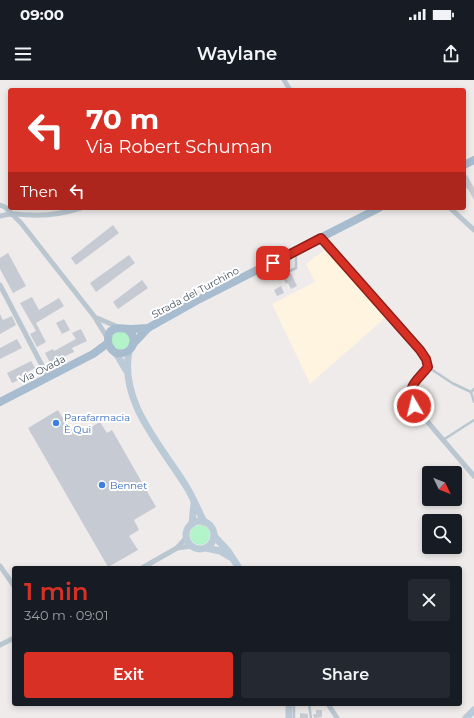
<!DOCTYPE html>
<html lang="en">
<head>
<meta charset="utf-8">
<style>
	body { margin:0; font-family:Montserrat,sans-serif; background:#242831; color:#f1f3f6; height:100vh; display:flex; flex-direction:column; font-size:15px; white-space:nowrap }
	* { box-sizing:border-box; margin:0 }
	p { font-size:13px; color:#9ea1a6 }
	.icon { flex:none; width:22px; height:22px; fill:none; stroke:currentColor; stroke-width:2; stroke-linecap:round; stroke-linejoin:round }
	.map { position:relative; flex:1; overflow:hidden }
	.side { position:absolute; left:12px; top:486px; width:450px; height:140px; display:flex; flex-direction:column; background:#171b24; border-radius:4px; box-shadow:0 2px 6px #0003 }
	.side>* { flex:none }
	.top-card { position:absolute; left:8px; top:8px; width:458px; height:122px; border-radius:4px; box-shadow:0 2px 6px #0003; background:#d93025; color:#fff; overflow:hidden }
	.needle { width:26px; rotate:133deg }
	.tools { position:absolute; left:422px; top:386px; display:grid; gap:8px }
	.tools a { display:grid; place-items:center; width:40px; height:40px; border-radius:4px; background:#171b24; box-shadow:0 2px 6px #0003; font-size:20px }
	.pin { position:absolute; display:grid; place-items:center; width:34px; height:34px; color:#fff; margin:-17px; border-radius:8px; box-shadow:0 2px 6px #0006 }
	.me { position:absolute; width:44px; margin:-22px; rotate:352deg; stroke-linejoin:round; filter:drop-shadow(0 0 3px #0008) }
	.turn { display:flex; align-items:center; gap:14px; height:84px; padding:0 12px; font-size:18px }
	.turn .icon { width:52px; height:52px; stroke-width:2.5 }
	.turn b { display:block; font-size:28px; line-height:34px }
	.then { display:flex; align-items:center; height:38px; padding:0 12px; background:#0003; gap:8px; font-size:15px }
	.round { display:grid; place-items:center; flex:none; width:42px; height:42px; border-radius:4px; background:#242831 }
	.headline { display:flex; align-items:center; justify-content:space-between; height:68px; padding:0 12px }
	h1 { font-size:24px; font-weight:600; line-height:30px; color:#d93025 }
	.primary-button { display:flex; gap:8px; margin-top:auto; padding:8px 12px }
	.primary-button a { flex:1; height:46px; border-radius:4px; background:#d93025; color:#fff; font-size:16px; font-weight:600; line-height:46px; text-align:center }
	.primary-button a+a { background:#242831; color:#f1f3f6 }
	.status { display:flex; justify-content:space-between; align-items:center; height:28px; padding:0 20px; background:#171b24; direction:ltr }
	.status svg { height:11px; fill:currentColor }
	header { display:flex; justify-content:space-between; align-items:center; height:52px; padding:0 12px; background:#171b24; font-size:18px; font-weight:600 }
	.map>svg:first-child { display:block }
	.commercial { fill:#fef4e0 }
	.green { fill:#b2f3c9 }
	.building { fill:#c6cad2 }
	.lines { fill:none; stroke-linecap:round; stroke-linejoin:round }
	.lane { stroke:#bac7d0; stroke-width:2.5 }
	.street { stroke:#bac7d0; stroke-width:5 }
	.secondary { stroke:#bbcad7; stroke-width:7 }
	.primary { stroke:#a7bcce; stroke-width:8 }
	.route-casing { stroke:#8d1f18; stroke-width:10 }
	.route { stroke:#d93025; stroke-width:7 }
	.shop-dot { fill:#3f7fe0; stroke:#fff; stroke-width:1.5 }
	.labels { text-anchor:middle; stroke-width:4; stroke-linejoin:round; paint-order:stroke }
	.street-label { font-size:10px; fill:#42505a; stroke:#fff }
	.shop-label { font-size:10px; fill:#366cbe; stroke:#fff; text-anchor:start }
</style>
</head>
<body>
<div class="status"><b>09:00</b><svg viewBox="0 0 49 12"><path d="M0 12V9h3v3zM5 12V6h3v6zM10 12V3h3v9zM15 12V0h3v12zM26 1h20v11H26zM47 4h2v5h-2z"/></svg></div>
<header><svg class="icon" aria-label="menu" viewBox="0 0 24 24"><path d="M4 6h16M4 12h16M4 18h16"/></svg>Waylane<svg class="icon" aria-label="share" viewBox="0 0 24 24"><path d="M12 15V3M7 8l5-5 5 5M5 13v7h14v-7"/></svg></header>
<div class="map">
<svg width="474" height="638" viewBox="0 0 474 638">
	<rect width="100%" height="100%" fill="#efebeb"/>
	<!-- commercial -->
	<polygon class="commercial" points="327,168 385,238 310,304 272,224 315,202 306,184"/>
	<!-- green -->
	<g class="green">
		<polygon points="126,251 131,259 128,268 119,270 113,267 111,258 114,253"/>
		<circle cx="200" cy="455" r="10"/>
	</g>
	<!-- building -->
	<g class="building">
		<polygon points="467,95 474,108 474,120 468,109 467,109 464,104 464,97"/>
		<polygon points="113,145 119,153 76,185 71,178"/>
		<polygon points="8,173 26,206 13,213 0,189 0,178"/>
		<polygon points="129,175 135,183 96,212 90,203"/>
		<polygon points="287,185 289,188 280,192 279,190"/>
		<polygon points="291,193 297,206 291,209 288,203 286,204 283,197"/>
		<polygon points="142,200 148,208 118,229 113,222"/>
		<polygon points="281,206 284,213 277,216 274,210"/>
		<polygon points="32,217 39,230 59,218 64,226 36,243 46,262 37,267 30,254 36,251 20,223"/>
		<polygon points="0,234 3,240 12,236 16,245 0,254"/>
		<polygon points="64,239 70,250 62,254 56,243"/>
		<polygon points="81,249 87,261 72,268 74,272 50,283 45,273 53,269 54,271 76,259 72,253"/>
		<polygon points="17,259 22,268 0,279 0,268"/>
		<polygon points="31,281 35,288 22,295 23,298 12,303 7,293"/>
		<polygon points="58,330 70,350 75,347 79,354 100,342 107,353 112,350 156,427 134,440 139,450 129,456 138,470 108,487 28,348"/>
		<polygon points="316,630 322,630 322,637 314,638 313,634 316,634"/>
		<polygon points="300,633 308,634 308,638 300,638"/>
	</g>
	<g class="lines">
		<!-- lane -->
		<g class="lane">
			<polyline points="262,189 273,199 296,188 296,173"/>
			<polyline points="428,287 452,303 471,312"/>
			<polyline points="474,309 471,312 474,322"/>
			<polyline points="443,360 474,340"/>
			<polyline points="309,624 311,638"/>
			<polyline points="294,638 294,624"/>
		</g>
		<!-- street -->
		<g class="street">
			<polyline points="284,0 290,10"/>
			<polyline points="0,125 5,127 21,143 94,236 108,259"/>
			<polyline points="450,128 474,150"/>
			<path d="M0,136C14,132 17,135 31,135C48,136 65,133 81,128"/>
			<path d="M321,158L420,270L426,279L428,287C416,302 406,305 414,326L474,396"/>
			<polyline points="0,205 48,297"/>
			<polyline points="97,238 118,247"/>
			<polyline points="177,468 191,466"/>
			<polyline points="0,486 14,506"/>
			<polyline points="142,488 177,468 186,458"/>
			<polyline points="0,565 14,558"/>
			<polyline points="328,624 337,638"/>
		</g>
		<!-- secondary -->
		<g class="secondary">
			<path d="M129,271C119,322 161,365 186,406C193,417 198,430 204,442"/>
			<polyline points="116,273 126,290"/>
			<circle cx="200" cy="455" r="14"/>
			<polyline points="192,444 194,423"/>
			<polyline points="214,456 228,471 239,488"/>
			<polyline points="206,468 220,471 230,477"/>
			<polyline points="289,638 289,624"/>
			<polyline points="466,638 474,630"/>
		</g>
		<!-- primary -->
		<g class="primary">
			<polyline points="464,85 474,80"/>
			<path d="M127,249C140,259 132,276 116,273C111,270 108,266 108,260C108,244 122,249 132,249C137,249 143,248 148,248"/>
			<polyline points="133,264 148,248 196,221 379,128"/>
			<polyline points="0,322 93,274 108,263"/>
		</g>
	</g>
	<g class="lines">
		<!-- route casing -->
		<g class="route-casing">
			<path id="route" d="M273,183L321,158L420,270L426,279L428,287C416,302 406,305 414,326"/>
		</g>
		<!-- route -->
		<use href="#route" class="route"/>
	</g>
	<!-- markers -->
	<g class="shop-dot">
		<circle cx="56" cy="343" r="4"/>
		<circle cx="102" cy="405" r="4"/>
	</g>
	<g class="labels">
		<!-- street labels -->
		<g class="street-label">
			<text transform="translate(195 212) rotate(-28)" y="4">Strada del Turchino</text>
			<text transform="translate(42 289) rotate(-27)" y="4">Via Ovada</text>
		</g>
		<!-- shop labels -->
		<g class="shop-label">
			<text x="64" y="341">Parafarmacia<tspan x="64" dy="12">È Qui</tspan></text>
			<text x="110" y="409">Bennet</text>
		</g>
	</g>
</svg>
<div class="tools">
<a><svg class="needle" viewBox="-14 -14 28 28"><path d="M0-13l5 13h-10z" fill="#e53935"/><path d="M0 13l5-13h-10z" fill="#9ea1a6"/></svg></a>
<a><svg class="icon" aria-label="search" viewBox="0 0 24 24"><circle cx="10" cy="10" r="6"/><path d="M15 15l6 6"/></svg></a>
</div>
<div class="pin" style="left:273px;top:183px;background:#d93025"><svg class="icon" aria-label="arrive" viewBox="0 0 24 24"><path d="M6 21V4h12l-3 4 3 4H6"/></svg></div>
<svg class="me" style="left:414px;top:326px" viewBox="-20 -20 40 40"><circle r="17" fill="#d93025" stroke="#fff" stroke-width="3"/><path d="M0-11L8 9 0 5-8 9z" fill="#fff"/></svg>
<div class="top-card">
<div class="turn"><svg class="icon" aria-label="left" viewBox="0 0 24 24"><path d="M17 20v-9H6M10 6l-5 5 5 5"/></svg><div><b>70 m</b>Via Robert Schuman</div></div>
<div class="then">Then<svg class="icon" aria-label="left" viewBox="0 0 24 24"><path d="M17 20v-9H6M10 6l-5 5 5 5"/></svg></div>
</div>
<section class="side">
<div class="headline"><div><h1>1 min</h1><p>340 m · 09:01</p></div><a class="round"><svg class="icon" aria-label="close" viewBox="0 0 24 24"><path d="M6 6l12 12M18 6L6 18"/></svg></a></div>
<div class="primary-button"><a>Exit</a><a>Share</a></div>
</section>
</div>
</body>
</html>
